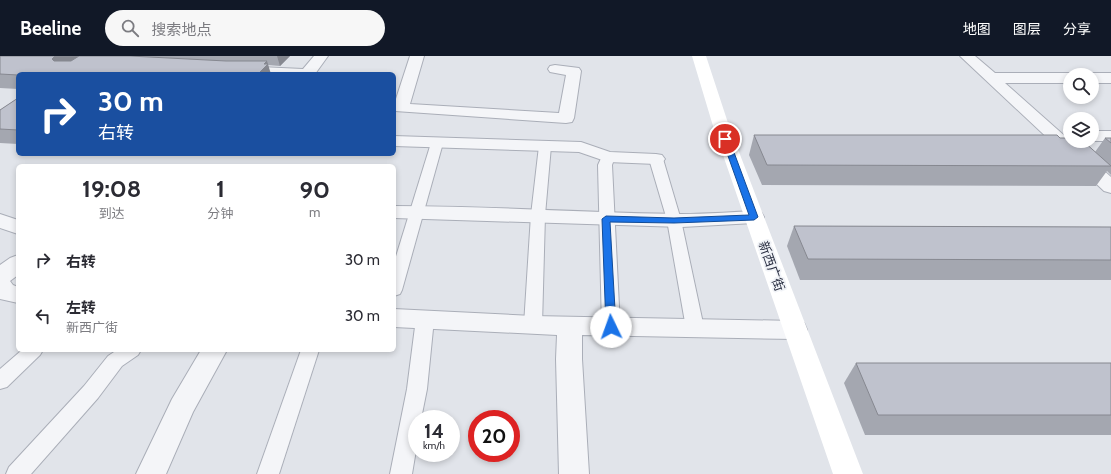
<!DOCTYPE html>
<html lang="zh">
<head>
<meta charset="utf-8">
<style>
	body { margin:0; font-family:Cabin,"Noto Sans SC",sans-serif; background:#f7f7f7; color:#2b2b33; height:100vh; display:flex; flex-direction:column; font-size:15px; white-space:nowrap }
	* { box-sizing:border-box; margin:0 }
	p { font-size:13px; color:#7c7c81 }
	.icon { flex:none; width:22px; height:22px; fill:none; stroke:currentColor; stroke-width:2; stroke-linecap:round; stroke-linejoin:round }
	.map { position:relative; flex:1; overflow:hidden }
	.drawer { position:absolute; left:16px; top:108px; width:380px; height:188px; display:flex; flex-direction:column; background:#fff; border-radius:6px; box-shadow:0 2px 6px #0003 }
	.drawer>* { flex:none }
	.hud { position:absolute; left:16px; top:16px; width:380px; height:84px; border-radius:6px; box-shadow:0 2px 6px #0003; background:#1a4fa0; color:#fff; overflow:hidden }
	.fabs { position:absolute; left:1063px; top:12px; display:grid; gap:8px }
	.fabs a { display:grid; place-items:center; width:36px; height:36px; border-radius:50%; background:#fff; box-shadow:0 2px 6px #0003; font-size:20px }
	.speed { position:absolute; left:408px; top:354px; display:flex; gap:8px; font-size:20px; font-weight:700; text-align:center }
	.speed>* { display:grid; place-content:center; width:52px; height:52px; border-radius:50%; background:#fff; box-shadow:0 2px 6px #0003; line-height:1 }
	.speed small { font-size:10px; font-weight:400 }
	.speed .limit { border:6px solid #d22; background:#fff; color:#111 }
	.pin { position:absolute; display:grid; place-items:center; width:34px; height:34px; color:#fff; margin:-17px; border:2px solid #fff; border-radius:50%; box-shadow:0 1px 4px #0007 }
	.me { position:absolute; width:44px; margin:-22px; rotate:357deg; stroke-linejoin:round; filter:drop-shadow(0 0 3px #0008) }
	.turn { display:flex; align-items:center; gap:14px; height:84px; padding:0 16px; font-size:18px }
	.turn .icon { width:52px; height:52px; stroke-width:2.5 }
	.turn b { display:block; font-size:28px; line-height:34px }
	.eta { display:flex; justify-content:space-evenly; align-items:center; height:68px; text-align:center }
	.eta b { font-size:24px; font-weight:700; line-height:28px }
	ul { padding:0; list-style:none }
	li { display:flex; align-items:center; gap:12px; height:56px; padding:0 16px }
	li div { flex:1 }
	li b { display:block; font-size:15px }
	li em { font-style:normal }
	header { display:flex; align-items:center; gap:24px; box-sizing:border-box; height:56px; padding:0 20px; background:#111827; color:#fff }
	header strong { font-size:19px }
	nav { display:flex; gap:22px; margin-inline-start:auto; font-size:14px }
	.search { width:280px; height:36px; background:#f7f7f7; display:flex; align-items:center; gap:10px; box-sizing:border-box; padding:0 14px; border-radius:22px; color:#7c7c81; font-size:15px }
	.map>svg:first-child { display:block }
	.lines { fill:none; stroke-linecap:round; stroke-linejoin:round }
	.lane-casing { stroke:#aaaeb8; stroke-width:2 }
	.street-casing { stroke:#aaaeb8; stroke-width:2 }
	.lane { fill:#f4f5f8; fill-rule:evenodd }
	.street { fill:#f4f5f8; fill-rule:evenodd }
	.secondary { fill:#fff; fill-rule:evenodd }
	.wall { fill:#a4a7b0 }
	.shaded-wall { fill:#868890 }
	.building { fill:#bfc2cd; stroke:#868890 }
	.route { fill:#1a73e8; stroke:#114b97 }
	.labels { text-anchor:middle; stroke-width:3.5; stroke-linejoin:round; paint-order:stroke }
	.street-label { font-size:13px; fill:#2a2f42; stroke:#f1f3f7 }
</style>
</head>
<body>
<header>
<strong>Beeline</strong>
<div class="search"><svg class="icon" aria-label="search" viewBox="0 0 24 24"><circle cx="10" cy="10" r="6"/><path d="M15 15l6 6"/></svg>搜索地点</div>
<nav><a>地图</a><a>图层</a><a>分享</a></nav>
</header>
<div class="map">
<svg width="1111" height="418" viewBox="0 0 1111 418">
	<rect width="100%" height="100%" fill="#e1e4ea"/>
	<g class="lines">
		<!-- lane casing -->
		<g class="lane-casing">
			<g id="lane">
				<polygon points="437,83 441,84 443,87 402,234 400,238 394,240 394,207 431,87 433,84"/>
				<polygon points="545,86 550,87 551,90 545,159 542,269 539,274 533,276 527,274 524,269 531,159 539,90 540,87"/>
				<polygon points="608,97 613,98 615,101 612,109 620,271 617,276 611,278 605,276 602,271 598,109 603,98"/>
				<polygon points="656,99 661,100 663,103 681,164 704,272 701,277 695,279 689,277 686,272 667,164 649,103 651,100"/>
				<polygon points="425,256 431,258 434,263 427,333 421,363 417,363 417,388 412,418 390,418 407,333 416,263 419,258"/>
				<polygon points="22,294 43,294 40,299 7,331 0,333 0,313"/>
				<polygon points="117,294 141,294 138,299 122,310 98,342 31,418 6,418 9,411 84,330 108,300"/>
				<polygon points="301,294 319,294 279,418 257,418"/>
			</g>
		</g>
		<!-- street casing -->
		<g class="street-casing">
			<g id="street">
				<polygon points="314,0 328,0 315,18 238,18 235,17 233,14 235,11 240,10 303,13"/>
				<polygon points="410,0 424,0 410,48 559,57 566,19 550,16 548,13 550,10 555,9 579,12 581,15 574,62 572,66 566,67 395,55 394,49"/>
				<polygon points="960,0 975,0 995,17 1070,17 1075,19 1070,19 1070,27 1005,27 1111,121 1111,137 1104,135"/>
				<polygon points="1092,17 1111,17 1111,27 1092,27 1092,19 1087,19"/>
				<polygon points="1092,75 1111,75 1111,85 1091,85"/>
				<polygon points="394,80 581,86 610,96 656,98 662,99 665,103 662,107 656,108 608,106 579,96 394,90"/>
				<path d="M394,150C490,150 586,157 681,158C706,158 730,156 754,155L761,156L764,161L761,166L754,167L682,171L394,162Z"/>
				<polygon points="0,158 18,164 18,178 0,172"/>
				<polygon points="18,199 18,219 10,225 13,229 18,231 18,247 0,243 0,209 10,202"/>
				<polygon points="394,253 533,260 795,265 804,267 807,274 804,281 795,283 582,279 582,303 589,418 559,418 556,303 557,279 394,271"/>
				<polygon points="201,294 227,294 193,356 166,418 136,418 172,343"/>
			</g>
		</g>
		<!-- lane -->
		<use href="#lane" class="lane"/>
		<!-- street -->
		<use href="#street" class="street"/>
		<!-- secondary -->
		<polygon class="secondary" points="692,0 706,0 729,70 863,418 833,418 713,70"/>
	</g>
	<!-- wall -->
	<g class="wall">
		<polygon points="0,0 290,0 280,10 268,9 18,18 18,33 0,32"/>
		<polygon points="18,42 18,88 0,87 0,54"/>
		<polygon points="754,79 1060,82 1095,96 1105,82 1111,82 1111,119 1107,115 1096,130 762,129 749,99"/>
		<polygon points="182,98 203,98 202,99"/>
		<polygon points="794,170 1111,171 1111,224 800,224 787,190"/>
		<polygon points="856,307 1111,307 1111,379 865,379 844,327"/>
	</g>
	<!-- shaded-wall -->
	<g class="shaded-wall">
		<polygon points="55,0 84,0 61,17 52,3"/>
		<polygon points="277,0 290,0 280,10"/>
		<polygon points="267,5 271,18 258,18 264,8"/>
	</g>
	<!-- building -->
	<g class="building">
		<polygon points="0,0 55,0 52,3 54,5 71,5 79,0 130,0 226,5 267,5 264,8 268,8 258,18 18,18 18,19 0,18"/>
		<polygon points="18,42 18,74 0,73 0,54"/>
		<polygon points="754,79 1057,79 1060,82 1070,82 1070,85 1083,85 1111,110 767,109"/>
		<polygon points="1105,82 1111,82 1111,87"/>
		<polygon points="794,170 1111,171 1111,204 808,203"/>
		<polygon points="856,307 1111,307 1111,359 878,359"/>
	</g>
	<!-- route -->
	<polygon class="route" points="725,81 729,83 758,161 754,164 674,167 610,166 616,271 615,273 608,273 606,271 602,163 606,160 674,162 749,159 722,83"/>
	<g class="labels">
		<!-- street labels -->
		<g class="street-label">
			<text transform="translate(772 210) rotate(70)" y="5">新西广街</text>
		</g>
	</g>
</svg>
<div class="fabs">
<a><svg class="icon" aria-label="search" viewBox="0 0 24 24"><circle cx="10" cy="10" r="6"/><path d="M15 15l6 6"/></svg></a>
<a><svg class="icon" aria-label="layers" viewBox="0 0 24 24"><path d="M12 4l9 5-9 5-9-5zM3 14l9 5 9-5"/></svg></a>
</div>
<div class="speed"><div>14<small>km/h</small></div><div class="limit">20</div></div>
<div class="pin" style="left:725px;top:83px;background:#d93025"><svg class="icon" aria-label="arrive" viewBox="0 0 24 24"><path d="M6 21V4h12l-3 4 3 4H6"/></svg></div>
<svg class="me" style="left:611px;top:271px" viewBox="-20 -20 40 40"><circle r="19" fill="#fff"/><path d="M0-13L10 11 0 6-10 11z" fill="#1a73e8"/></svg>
<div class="hud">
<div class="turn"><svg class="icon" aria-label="right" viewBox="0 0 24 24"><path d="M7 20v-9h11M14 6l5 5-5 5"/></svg><div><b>30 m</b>右转</div></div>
</div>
<section class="drawer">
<div class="eta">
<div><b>19:08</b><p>到达</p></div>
<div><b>1</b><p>分钟</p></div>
<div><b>90</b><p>m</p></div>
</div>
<ul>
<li><svg class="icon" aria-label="right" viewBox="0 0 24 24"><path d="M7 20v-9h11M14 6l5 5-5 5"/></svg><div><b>右转</b></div><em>30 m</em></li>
<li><svg class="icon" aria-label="left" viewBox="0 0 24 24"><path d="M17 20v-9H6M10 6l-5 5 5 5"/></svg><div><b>左转</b><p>新西广街</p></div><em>30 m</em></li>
</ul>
</section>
</div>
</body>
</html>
